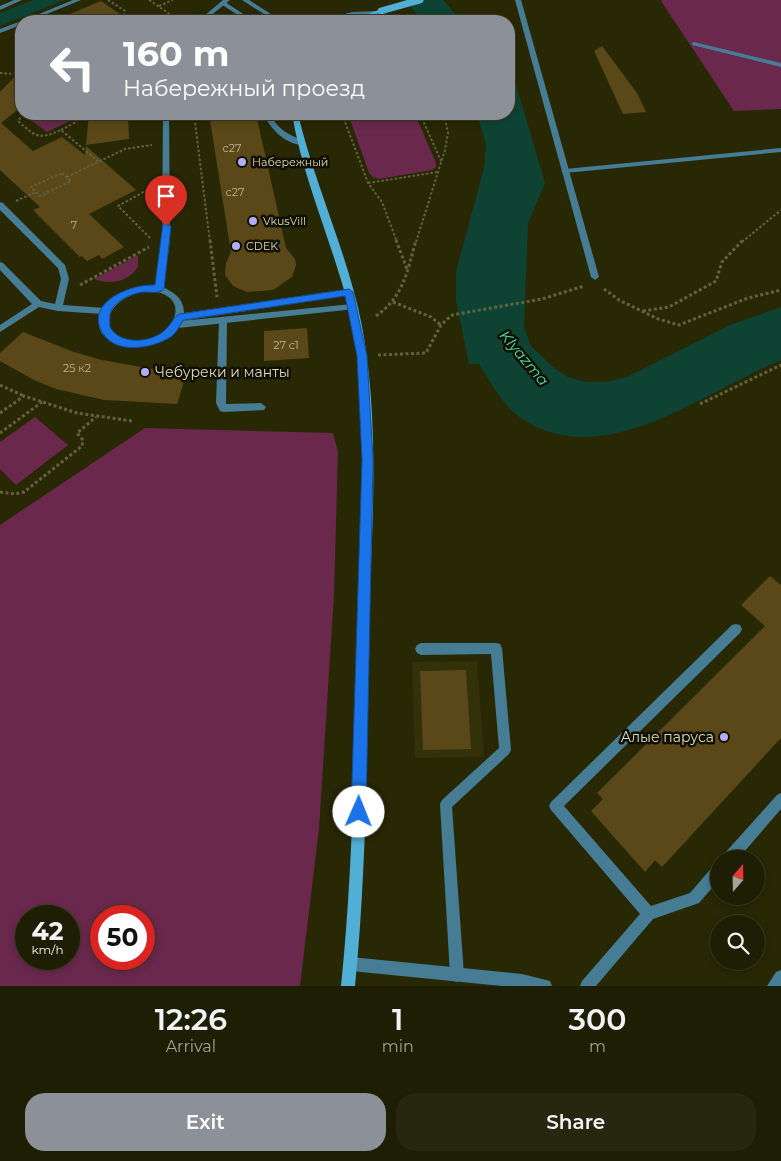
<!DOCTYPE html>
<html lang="en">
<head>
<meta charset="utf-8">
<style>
	body { margin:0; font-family:Montserrat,sans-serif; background:#26270e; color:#f1f3f6; height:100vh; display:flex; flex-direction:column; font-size:19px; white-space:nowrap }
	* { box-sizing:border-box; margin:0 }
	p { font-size:16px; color:#a1a29a }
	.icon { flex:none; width:28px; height:28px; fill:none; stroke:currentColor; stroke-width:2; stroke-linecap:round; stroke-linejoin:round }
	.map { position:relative; height:986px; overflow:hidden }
	.side { display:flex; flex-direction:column; background:#1e1e04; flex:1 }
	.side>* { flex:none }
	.top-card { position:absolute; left:15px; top:15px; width:500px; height:105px; border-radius:20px; box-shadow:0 2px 8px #0003,0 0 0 1px #3c3c26; background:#8c9099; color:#fff; overflow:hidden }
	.needle { width:32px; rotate:20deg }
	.fabs { position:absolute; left:710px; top:850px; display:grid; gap:10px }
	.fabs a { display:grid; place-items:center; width:55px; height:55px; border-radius:50%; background:#1e1e04; box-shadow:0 2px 8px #0003,0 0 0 1px #3c3c26; font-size:25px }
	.speed { position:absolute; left:15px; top:905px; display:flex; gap:10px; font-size:25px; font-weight:700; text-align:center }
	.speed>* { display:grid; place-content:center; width:65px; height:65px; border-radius:50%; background:#1e1e04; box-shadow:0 2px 8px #0003,0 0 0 1px #3c3c26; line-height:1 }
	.speed small { font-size:12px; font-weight:400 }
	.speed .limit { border:8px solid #d22; background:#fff; color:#111 }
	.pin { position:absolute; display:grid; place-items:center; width:42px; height:42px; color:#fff; margin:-51px -21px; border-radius:50% 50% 50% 0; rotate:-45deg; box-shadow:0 0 5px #0007 }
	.pin .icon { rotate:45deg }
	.me { position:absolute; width:55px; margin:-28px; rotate:1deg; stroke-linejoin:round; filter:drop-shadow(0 0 4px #0008) }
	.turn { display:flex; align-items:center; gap:18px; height:105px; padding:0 25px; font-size:22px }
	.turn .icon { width:65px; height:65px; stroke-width:2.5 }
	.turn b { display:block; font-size:35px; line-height:42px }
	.eta { display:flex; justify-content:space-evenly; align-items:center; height:85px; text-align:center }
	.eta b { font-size:30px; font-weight:600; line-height:35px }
	.button { display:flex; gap:10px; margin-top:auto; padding:10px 25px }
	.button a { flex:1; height:58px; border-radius:20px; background:#8c9099; color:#fff; font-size:20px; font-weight:600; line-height:58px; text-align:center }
	.button a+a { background:#26270e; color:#f1f3f6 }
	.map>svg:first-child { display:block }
	.built { fill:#323109 }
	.green { fill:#69284c; fill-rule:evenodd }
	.water { fill:#0e4333 }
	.building { fill:#5a4818 }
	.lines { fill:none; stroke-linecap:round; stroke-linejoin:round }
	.path-far1 { stroke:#626240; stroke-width:2; stroke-dasharray:2.5 2; stroke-linecap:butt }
	.path { stroke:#626240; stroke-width:3; stroke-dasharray:3 2.5; stroke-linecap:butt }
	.service { fill:#467d95; fill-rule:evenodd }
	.minor { fill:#467d95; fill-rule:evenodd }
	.secondary { fill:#51aed5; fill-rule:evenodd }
	.secondary-bridge { stroke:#51aed5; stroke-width:7 }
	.route { fill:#1a73e8; stroke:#114b97 }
	.poi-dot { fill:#b4acf9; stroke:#111000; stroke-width:2 }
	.labels { text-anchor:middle; stroke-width:5; stroke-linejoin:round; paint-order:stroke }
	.number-label { font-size:11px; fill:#bbb692 }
	.far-poi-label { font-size:11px; fill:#dbdbbb; stroke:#111000; text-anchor:start }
	.poi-label { font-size:14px; fill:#dbdbbb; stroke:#111000; text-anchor:start }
	.water-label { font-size:15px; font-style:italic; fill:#45e3b3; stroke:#111000 }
</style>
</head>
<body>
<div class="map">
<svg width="781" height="986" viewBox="0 0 781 986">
	<rect width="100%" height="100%" fill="#282805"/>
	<!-- built -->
	<polygon class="built" points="477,661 484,757 415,758 412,662"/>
	<!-- green -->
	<g class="green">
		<polygon points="662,0 781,0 781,109 734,111 661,1"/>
		<polygon points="30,114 72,114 68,122 47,132 28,118"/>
		<polygon points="348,114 415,114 436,163 436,167 432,170 379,179 373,177 369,173"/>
		<path d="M138,255V267C128,282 111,285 94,279Z"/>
		<polygon points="35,417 68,445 16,485 0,469 0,442"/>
		<path d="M145,428L333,433L338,452L334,595L319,829L300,986H0V525ZM26,916H69V959H26ZM101,916H144V959H101Z"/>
	</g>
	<!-- water -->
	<g class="water">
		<polygon points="33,0 65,0 0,26 0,13"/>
		<polygon points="405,0 443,0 462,21 423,21"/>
		<path d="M509,74L515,81L545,183L528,223L524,327L531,346L554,368L568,377L586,382H607L627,377L730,325L781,307V360C705,391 603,474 521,418C503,406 491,383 479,364H469L456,301V272L484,168L486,145L477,114H509Z"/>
	</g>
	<!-- building -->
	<g class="building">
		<polygon points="101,1 130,21 53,21"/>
		<polygon points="602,46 637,93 646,112 623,114 594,51"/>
		<polygon points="21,70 21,107 1,123 33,151 62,137 85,155 86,146 136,190 89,214 124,247 102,259 99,255 87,261 82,256 80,257 33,210 40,207 0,170 0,92"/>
		<polygon points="89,114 128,114 129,139 86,145"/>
		<polygon points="209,114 256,114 286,248 295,259 296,265 292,277 273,290 247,292 233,286 225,275 226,263 231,252"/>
		<polygon points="307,328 309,358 264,361 264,331"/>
		<polygon points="23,332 74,352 102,360 158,370 187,372 177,404 104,400 56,389 34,380 0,361 0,353"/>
		<polygon points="770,576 781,585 781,738 662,867 655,860 645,872 591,811 603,799 597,793 765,626 741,605"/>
		<polygon points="466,670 471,749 423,750 420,671"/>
	</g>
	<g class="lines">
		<!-- path-far1 -->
		<g class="path-far1">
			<polyline points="108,0 125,11 124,16"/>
			<polyline points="149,0 180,21"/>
			<polyline points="159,6 173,0"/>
			<polyline points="113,21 120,15 151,21"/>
			<polyline points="0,73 17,74"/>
			<polyline points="509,81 515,81"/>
			<path d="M23,114L18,121C36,137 38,140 61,130L99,162"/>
			<polyline points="194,114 210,242"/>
			<polyline points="342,114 368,183 382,202 397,242"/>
			<polyline points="420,114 441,161"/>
			<polyline points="61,130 76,122 79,114"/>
			<polygon points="62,173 71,181 40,196 31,187"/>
			<polyline points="67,177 125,149 152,145"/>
			<polyline points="368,183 438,172"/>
			<polyline points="16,201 36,192"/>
			<polyline points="150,238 118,206 151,188"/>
			<polyline points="416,242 445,150 448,133 444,114"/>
			<polyline points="742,242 781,210"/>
		</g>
		<!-- path -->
		<g class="path">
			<polyline points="210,240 217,297"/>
			<polyline points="396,240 407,269"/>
			<polyline points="80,285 149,247"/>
			<polyline points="604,289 619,300 658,319 679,325 748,298 781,290"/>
			<polyline points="393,302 431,317 441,325"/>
			<polyline points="643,311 669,307 716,281 722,262 743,240"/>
			<path d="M376,316C404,296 407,272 416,240"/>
			<polyline points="378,355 426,353 441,325 452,315 542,299 584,286"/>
			<polyline points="0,385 24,396"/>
			<polyline points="700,404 781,365"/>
			<polyline points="0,413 24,396 77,413 132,421"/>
			<polyline points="0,433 42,402"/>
			<polyline points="0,492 15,494 24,492 82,446 83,440 77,433 96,417"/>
		</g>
		<!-- service -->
		<g class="service">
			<polygon points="242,0 249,0 282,21 275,21"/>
			<polygon points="223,1 225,2 254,21 247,21 221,4 220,3"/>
			<polygon points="376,11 379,13 378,14 352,16 328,21 318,21 352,12"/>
			<polygon points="694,42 781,63 781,67 692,45 692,43"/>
			<path d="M264,114H270C277,129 289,135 304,141V145C287,146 269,128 264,114Z"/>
			<polygon points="781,148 781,152 565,173 561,171 565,169"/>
			<polygon points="223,318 227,321 226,404 261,403 266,407 264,410 223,412 220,411 216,403 219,321"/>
			<polygon points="736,624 740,625 742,629 740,633 564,806 651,906 690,893 714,865 719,864 719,880 699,903 653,919 596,986 580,986 582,981 640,914 551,810 549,806 551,802 732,625"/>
			<polygon points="421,643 496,643 500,644 502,648 511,750 509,754 452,807 464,975 462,980 457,982 452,980 450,975 440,804 442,800 499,748 491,654 421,655 417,653 415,649 417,645"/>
			<polygon points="781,793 781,809 738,859 723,859 724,854 777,795"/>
			<polygon points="781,970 781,986 767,986 776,972"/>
		</g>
		<!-- minor -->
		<g class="minor">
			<polygon points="14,0 22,0 0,10 0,6"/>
			<polygon points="73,0 81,0 30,21 22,21"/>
			<polygon points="223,0 230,0 204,21 198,21"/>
			<polygon points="515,0 521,0 599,277 595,280 591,277"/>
			<polygon points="21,21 21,25 0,33 0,29"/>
			<path d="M163,114H169L170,241L163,287C175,293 184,299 184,313L349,289L353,292L349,295L181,321L352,304L355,305V309L178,328C171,336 162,342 152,345C133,351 87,342 102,314L58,311L39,307L0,332V325L32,304L0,270V262L3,263L41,301L55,304L61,279L58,268L0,210V202L3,203L65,265L69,279L63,305L105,308C117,291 135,284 155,286L162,241ZM142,291C148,292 156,291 161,293C190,304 170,334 149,339C141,342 131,341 122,338C101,333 107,311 121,301C128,296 135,294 142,291Z"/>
			<polygon points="351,957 522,974 550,981 552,986 502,986 351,971 346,969 344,964 346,959"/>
		</g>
		<!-- secondary -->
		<g class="secondary">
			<polygon points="379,10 384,11 357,21 349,21"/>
			<path d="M292,114H298C315,186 348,254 362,326C380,423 372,525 369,623C367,744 367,865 355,986H341C353,871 354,756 358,641C361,547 368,451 358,357C348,273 306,197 292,114Z"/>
		</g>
		<!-- secondary-bridge -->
		<polyline class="secondary-bridge" points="381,11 420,0"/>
	</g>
	<!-- route -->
	<path class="route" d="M163,223L171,226L164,289C159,294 152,292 145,292C135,292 115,300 111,311C109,316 110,322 110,327C120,346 154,343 167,328C172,323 174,316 180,314L349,289L353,292L367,356L373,460L366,812L364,817L359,819L354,817L351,812L362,460L357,356L345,296L183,320C180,325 177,332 172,336C155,348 118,355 104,335C82,303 130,284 155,285Z"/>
	<!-- markers -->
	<g class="poi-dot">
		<circle cx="242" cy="162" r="5"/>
		<circle cx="253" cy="221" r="5"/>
		<circle cx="236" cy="246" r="5"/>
		<circle cx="145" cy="372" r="5"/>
		<circle cx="724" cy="737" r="5"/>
	</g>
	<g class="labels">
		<!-- number labels -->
		<g class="number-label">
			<text x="232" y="152">с27</text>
			<text x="235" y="196">с27</text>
			<text x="74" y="229">7</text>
			<text x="286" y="349">27 с1</text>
			<text x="77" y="372">25 к2</text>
		</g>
		<!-- far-poi labels -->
		<g class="far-poi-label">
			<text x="252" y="166">Набережный</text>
			<text x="263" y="225">VkusVill</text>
			<text x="246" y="250">CDEK</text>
		</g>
		<!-- poi labels -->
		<g class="poi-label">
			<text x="155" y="377">Чебуреки и манты</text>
			<text x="714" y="742" text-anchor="end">Алые паруса</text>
		</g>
		<!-- water labels -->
		<g class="water-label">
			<text transform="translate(524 358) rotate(50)" y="5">Klyazma</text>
		</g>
	</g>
</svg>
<div class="fabs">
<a><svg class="needle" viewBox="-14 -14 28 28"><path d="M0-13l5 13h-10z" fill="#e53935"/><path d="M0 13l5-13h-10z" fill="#a1a29a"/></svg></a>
<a><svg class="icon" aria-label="search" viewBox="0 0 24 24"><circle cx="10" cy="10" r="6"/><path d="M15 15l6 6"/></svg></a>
</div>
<div class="speed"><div>42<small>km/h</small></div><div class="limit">50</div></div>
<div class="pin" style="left:166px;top:226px;background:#d93025"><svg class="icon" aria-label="arrive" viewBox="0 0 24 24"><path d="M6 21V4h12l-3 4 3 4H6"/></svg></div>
<svg class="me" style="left:359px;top:812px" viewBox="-20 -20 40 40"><circle r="19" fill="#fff"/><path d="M0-13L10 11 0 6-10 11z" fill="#1a73e8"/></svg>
<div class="top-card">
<div class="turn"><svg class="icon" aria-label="left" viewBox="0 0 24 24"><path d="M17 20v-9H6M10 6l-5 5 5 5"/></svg><div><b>160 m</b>Набережный проезд</div></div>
</div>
</div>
<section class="side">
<div class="eta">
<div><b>12:26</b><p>Arrival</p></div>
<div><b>1</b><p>min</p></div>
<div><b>300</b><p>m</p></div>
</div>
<div class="button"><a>Exit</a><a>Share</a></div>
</section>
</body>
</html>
